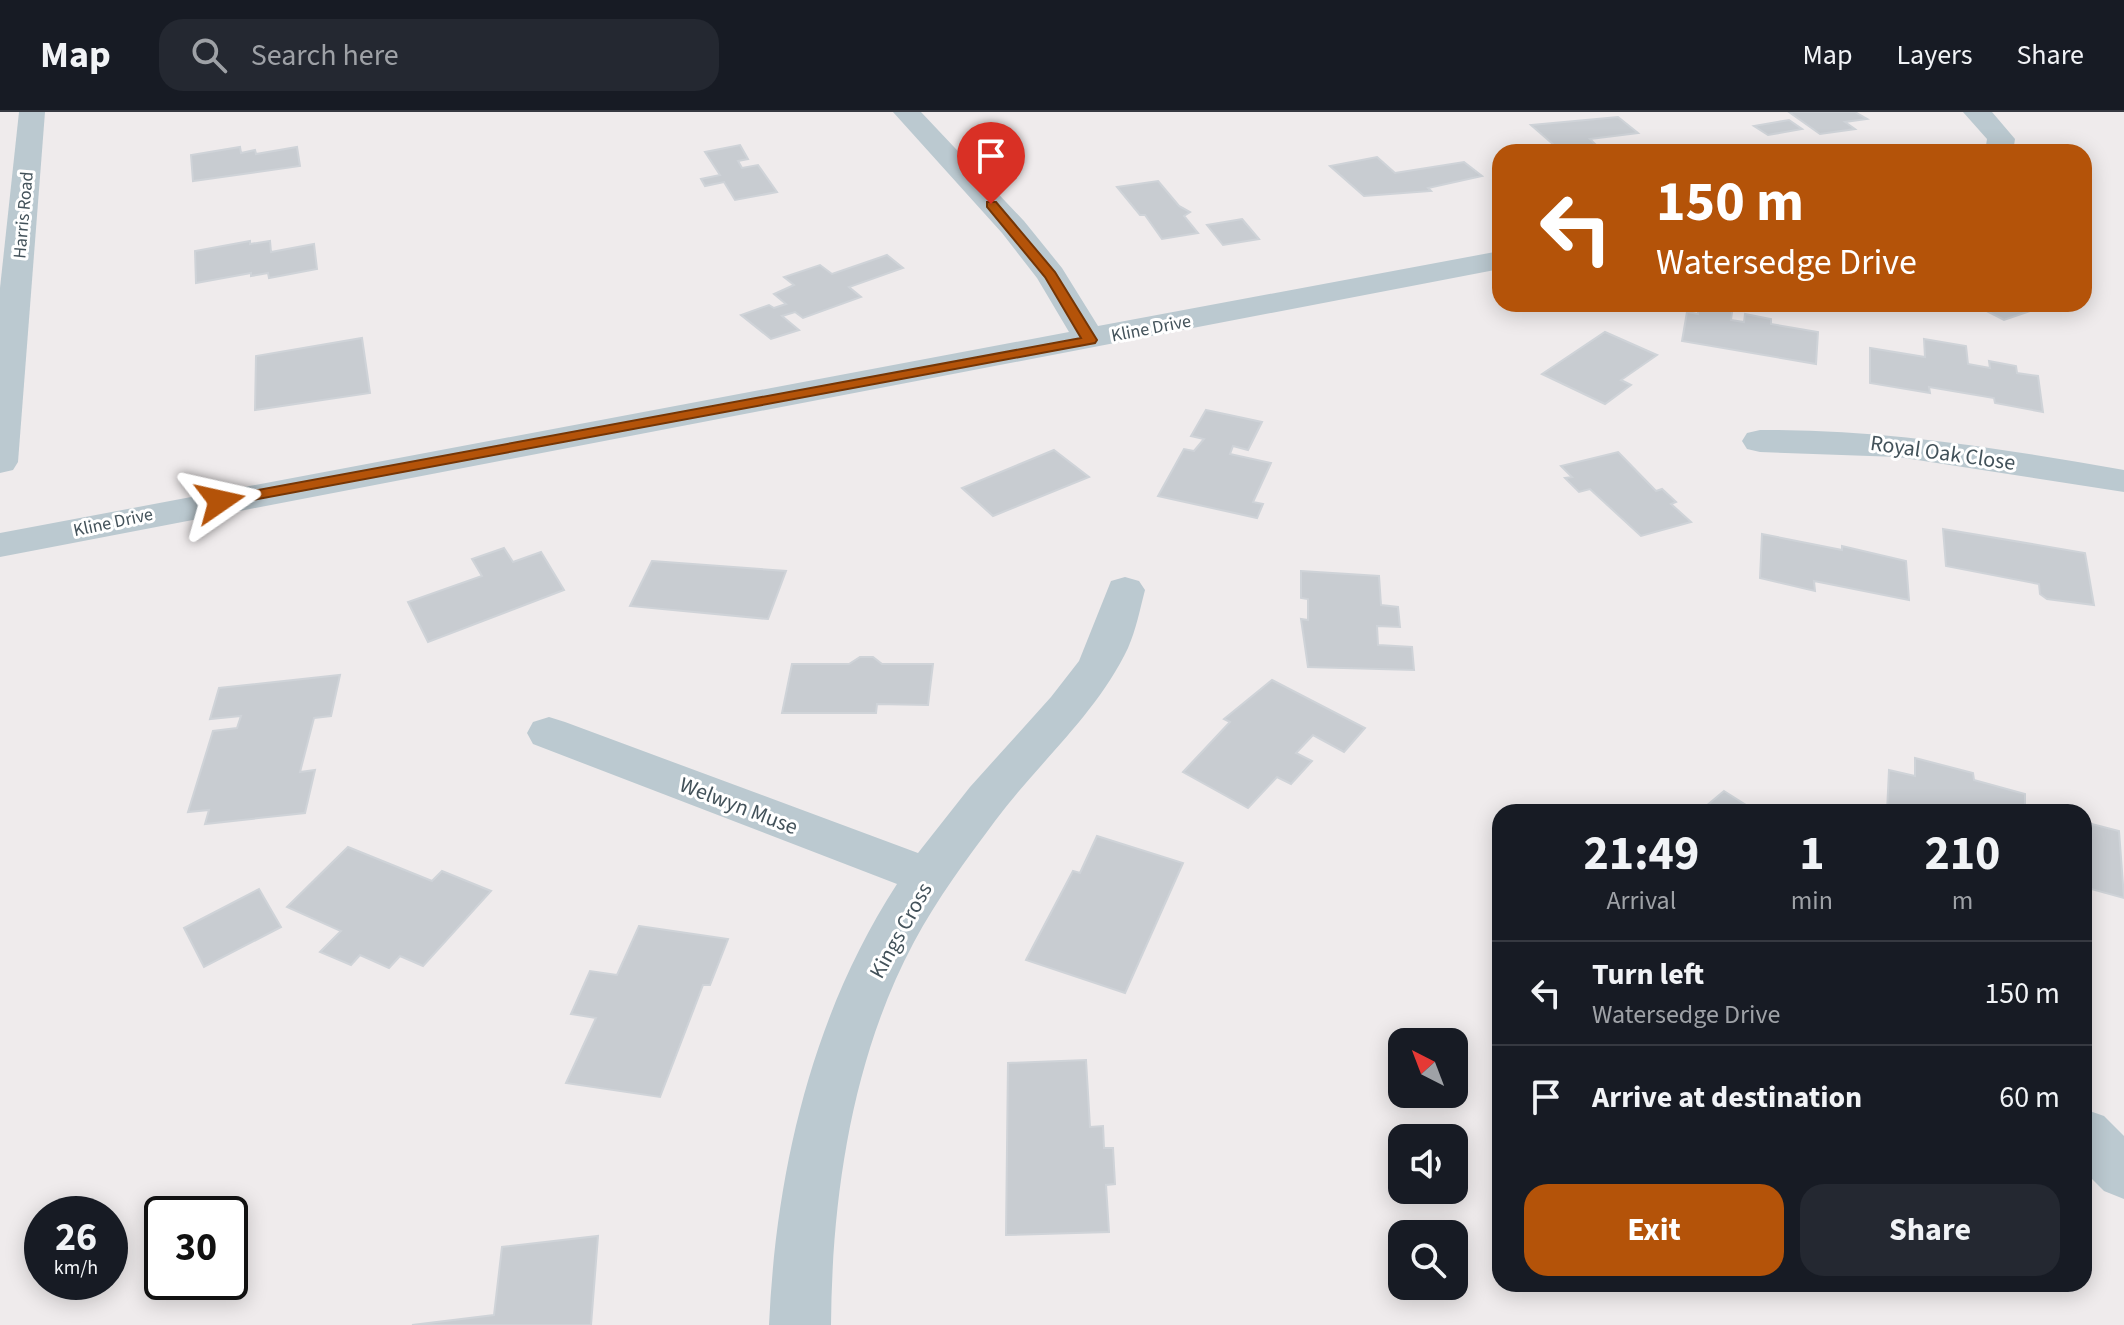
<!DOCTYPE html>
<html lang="en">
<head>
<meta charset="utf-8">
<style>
	body { margin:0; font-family:"Source Sans 3",sans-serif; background:#242831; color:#f1f3f6; height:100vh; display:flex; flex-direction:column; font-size:30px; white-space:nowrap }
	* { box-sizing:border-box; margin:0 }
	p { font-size:26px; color:#9ea1a6 }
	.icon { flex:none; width:44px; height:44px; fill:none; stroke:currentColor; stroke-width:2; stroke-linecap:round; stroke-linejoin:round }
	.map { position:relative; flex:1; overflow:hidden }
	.side { position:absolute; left:1492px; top:692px; width:600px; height:488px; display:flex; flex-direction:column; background:#171b24; border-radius:24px; box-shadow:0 4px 20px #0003 }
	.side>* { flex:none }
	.guide { position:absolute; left:1492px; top:32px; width:600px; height:168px; border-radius:24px; box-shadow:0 4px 20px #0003; background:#b45309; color:#fff; overflow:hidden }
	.needle { width:52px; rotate:318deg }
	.fabs { position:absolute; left:1388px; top:916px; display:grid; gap:16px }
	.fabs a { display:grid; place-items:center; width:80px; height:80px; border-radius:16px; background:#171b24; box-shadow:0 4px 20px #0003; font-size:40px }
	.speed { position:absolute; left:24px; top:1084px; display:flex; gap:16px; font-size:40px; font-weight:700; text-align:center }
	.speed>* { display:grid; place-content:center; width:104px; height:104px; border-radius:50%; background:#171b24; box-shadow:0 4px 20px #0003; line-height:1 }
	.speed small { font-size:20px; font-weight:400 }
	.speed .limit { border:4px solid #111; border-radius:12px; background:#fff; color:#111 }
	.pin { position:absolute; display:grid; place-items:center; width:68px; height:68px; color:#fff; margin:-82px -34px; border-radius:50% 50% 50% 0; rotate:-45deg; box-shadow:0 0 8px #0007 }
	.pin .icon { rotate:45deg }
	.me { position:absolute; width:88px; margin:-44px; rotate:79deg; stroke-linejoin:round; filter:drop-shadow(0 0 6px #0008) }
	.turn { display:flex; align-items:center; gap:28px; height:168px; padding:0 32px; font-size:36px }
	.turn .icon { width:104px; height:104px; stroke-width:2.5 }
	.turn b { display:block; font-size:56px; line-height:68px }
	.eta { display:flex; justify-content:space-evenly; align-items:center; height:136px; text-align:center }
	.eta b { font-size:48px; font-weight:700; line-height:56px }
	.button { display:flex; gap:16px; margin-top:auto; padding:16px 32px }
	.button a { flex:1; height:92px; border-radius:24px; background:#b45309; color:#fff; font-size:32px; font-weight:700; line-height:92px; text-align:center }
	.button a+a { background:#242831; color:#f1f3f6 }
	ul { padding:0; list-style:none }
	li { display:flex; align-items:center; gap:24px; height:104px; padding:0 32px; border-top:2px solid #363941 }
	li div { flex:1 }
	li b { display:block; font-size:30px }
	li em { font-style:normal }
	header { display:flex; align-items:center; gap:48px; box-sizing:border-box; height:112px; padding:0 40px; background:#171b24; border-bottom:2px solid #363941 }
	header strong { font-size:38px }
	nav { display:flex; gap:44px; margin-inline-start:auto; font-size:28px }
	.search { width:560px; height:72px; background:#242831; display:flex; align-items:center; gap:20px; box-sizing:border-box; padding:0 28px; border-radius:24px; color:#9ea1a6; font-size:30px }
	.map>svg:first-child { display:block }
	.building { fill:#c8ccd1; stroke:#cfd3d8; stroke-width:2 }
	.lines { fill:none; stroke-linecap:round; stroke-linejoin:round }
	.minor { fill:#bbc9d0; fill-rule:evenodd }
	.route { fill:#b45309; stroke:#753606; stroke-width:2 }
	.labels { text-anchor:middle; stroke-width:6; stroke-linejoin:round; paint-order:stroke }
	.far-street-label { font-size:18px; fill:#43525a; stroke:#fff }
	.street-label { font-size:22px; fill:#43525a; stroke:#fff }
</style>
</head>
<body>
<header>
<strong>Map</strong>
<div class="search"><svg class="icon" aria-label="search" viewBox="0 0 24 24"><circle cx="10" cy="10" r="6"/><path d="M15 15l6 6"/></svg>Search here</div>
<nav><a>Map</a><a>Layers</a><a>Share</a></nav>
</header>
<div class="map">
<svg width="2124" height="1213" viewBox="0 0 2124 1213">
	<rect width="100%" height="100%" fill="#efebec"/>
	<!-- building -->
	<g class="building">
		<polygon points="1789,0 1855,0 1867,7 1845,10 1855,17 1820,22"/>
		<polygon points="1618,5 1638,21 1590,27 1598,35 1562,40 1531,13"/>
		<polygon points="1789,8 1802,17 1768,23 1754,14"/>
		<polygon points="740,33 748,47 738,49 742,56 758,53 777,80 735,88 724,70 705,74 701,67 720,63 705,40"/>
		<polygon points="240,35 241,41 255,38 256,42 297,35 300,54 193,69 191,43"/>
		<polygon points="1377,45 1395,61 1464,50 1482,64 1428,76 1431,79 1364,84 1330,54"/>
		<polygon points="1158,69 1179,94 1190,100 1184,104 1198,121 1162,127 1145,103 1140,103 1117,75"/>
		<polygon points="1242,107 1259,127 1223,133 1207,113"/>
		<polygon points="250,129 250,132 270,129 271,140 314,132 317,157 269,166 268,161 251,164 251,161 196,171 195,139"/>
		<polygon points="887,143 903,156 849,175 861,185 803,206 795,200 782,204 799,218 771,227 741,203 769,193 774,196 786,192 774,182 794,173 784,165 820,153 832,162"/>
		<polygon points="1699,192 1733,193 1731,208 1744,210 1745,202 1771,207 1771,212 1818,220 1816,252 1682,229 1687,200 1698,202"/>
		<polygon points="1973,192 2051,192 2004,208"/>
		<polygon points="1605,220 1657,243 1621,268 1631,273 1605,292 1542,262"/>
		<polygon points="362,226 370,281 255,298 256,244"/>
		<polygon points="1924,227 1966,234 1968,252 1990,256 1989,249 2016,254 2017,261 2038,264 2043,300 1995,291 1994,286 1929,275 1930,281 1870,271 1870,236 1925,245"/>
		<polygon points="1206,298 1262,310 1248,338 1233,334 1230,342 1271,351 1253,390 1263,392 1257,406 1158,384 1184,337 1194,339 1204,327 1191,324"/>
		<polygon points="1054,338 1089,365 993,404 962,376"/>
		<polygon points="1618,340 1656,379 1662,377 1676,390 1671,392 1691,410 1641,424 1590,377 1579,380 1565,366 1572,365 1561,354"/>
		<polygon points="1943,417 2085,441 2094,493 2047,487 2040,482 2039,472 1946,454"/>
		<polygon points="1762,422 1842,438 1842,434 1906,449 1909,488 1814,469 1815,479 1760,466"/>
		<polygon points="504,436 513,450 541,440 564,478 428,530 408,490 482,464 472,447"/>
		<polygon points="652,449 786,459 768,507 630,494"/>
		<polygon points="1301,459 1379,464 1381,493 1398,495 1400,515 1377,514 1378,533 1412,535 1414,558 1308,555 1301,507 1308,508 1308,487 1301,486"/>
		<polygon points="860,545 873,545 882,552 933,552 928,593 877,592 876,601 782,601 792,552 849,552"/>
		<polygon points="340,563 331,604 314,606 300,660 315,658 305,701 205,712 209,698 188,700 213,619 237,616 241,604 210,607 219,576"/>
		<polygon points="1272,568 1365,616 1344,640 1313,623 1296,641 1312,649 1291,672 1277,665 1248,696 1183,660 1230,610 1224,607"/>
		<polygon points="1915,646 1973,661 1974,668 2025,682 2025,695 2044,700 1887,700 1889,658 1915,664"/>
		<polygon points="1724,679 1757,700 1699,700"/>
		<polygon points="2084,710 2119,719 2124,786 2084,775"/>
		<polygon points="1097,724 1183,751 1125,881 1026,848 1073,759 1080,761"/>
		<polygon points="348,735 432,769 442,759 491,779 423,854 400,844 389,856 360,843 351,853 320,840 341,819 287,795"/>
		<polygon points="259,777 281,815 204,855 184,816"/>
		<polygon points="639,814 728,827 710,873 703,873 660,985 566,971 596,906 571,902 590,859 617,863"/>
		<polygon points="1086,948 1090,1015 1103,1014 1104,1036 1113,1036 1115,1072 1106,1073 1109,1120 1006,1123 1008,951"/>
		<polygon points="598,1124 591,1213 412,1213 494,1203 502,1135"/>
	</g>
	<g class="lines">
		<!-- minor -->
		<g class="minor">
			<polygon points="19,0 45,0 18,350 13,358 0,361 0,176"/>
			<polygon points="893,0 921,0 1024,109 1062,156 1098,214 1500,139 1500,157 0,445 0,421 1069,220 1037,166 1002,121"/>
			<polygon points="1963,0 1992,0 2015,27 2013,40 1985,40 1987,27"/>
			<path d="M1760,318C1883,317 2003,337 2124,358V380L1898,345L1760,340L1747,337L1742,329L1747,321Z"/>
			<path d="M1125,465L1139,469L1145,478C1140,497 1136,518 1128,536C1096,603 1038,651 995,709C966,748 937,787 914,830C852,946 832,1084 831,1213H769C776,1059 812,903 897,772L533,632L527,621L533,610L549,605L565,610L918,741L970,675L1051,585L1079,549L1111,469Z"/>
			<polygon points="2084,997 2104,1004 2124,1024 2124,1087 2104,1079 2084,1059"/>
		</g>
	</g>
	<!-- route -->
	<polygon class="route" points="987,90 996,90 1055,160 1097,228 1095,231 220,394 212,389 220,385 1081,226 1045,165 987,95"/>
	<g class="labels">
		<!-- far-street labels -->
		<g class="far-street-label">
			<text transform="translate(23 103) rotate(-85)" y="6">Harris Road</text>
			<text transform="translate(1151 216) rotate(-11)" y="6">Kline Drive</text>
			<text transform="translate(113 410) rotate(-12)" y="6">Kline Drive</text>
		</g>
		<!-- street labels -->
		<g class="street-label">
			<text transform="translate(1943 340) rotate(8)" y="8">Royal Oak Close</text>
			<text transform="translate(739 693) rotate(21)" y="8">Welwyn Muse</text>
			<text transform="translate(900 818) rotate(-61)" y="8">Kings Cross</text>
		</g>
	</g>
</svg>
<div class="fabs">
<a><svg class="needle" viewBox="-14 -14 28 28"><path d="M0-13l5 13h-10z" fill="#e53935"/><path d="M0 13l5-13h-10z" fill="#9ea1a6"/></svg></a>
<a><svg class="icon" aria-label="sound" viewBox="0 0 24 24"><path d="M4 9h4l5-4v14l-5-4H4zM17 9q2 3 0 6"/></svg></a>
<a><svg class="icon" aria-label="search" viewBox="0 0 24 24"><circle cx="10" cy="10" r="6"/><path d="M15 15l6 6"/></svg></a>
</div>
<div class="speed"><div>26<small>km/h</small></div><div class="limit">30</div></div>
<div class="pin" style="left:991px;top:92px;background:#d93025"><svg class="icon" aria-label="arrive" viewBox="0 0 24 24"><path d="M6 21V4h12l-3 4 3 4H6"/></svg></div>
<svg class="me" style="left:220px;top:389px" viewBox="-20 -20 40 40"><path d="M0-17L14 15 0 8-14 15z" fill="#b45309" stroke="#fff" stroke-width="4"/></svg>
<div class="guide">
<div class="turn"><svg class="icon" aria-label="left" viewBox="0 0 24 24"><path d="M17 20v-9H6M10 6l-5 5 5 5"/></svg><div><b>150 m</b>Watersedge Drive</div></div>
</div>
<section class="side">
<div class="eta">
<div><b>21:49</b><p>Arrival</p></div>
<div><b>1</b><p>min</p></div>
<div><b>210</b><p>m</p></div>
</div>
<ul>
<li><svg class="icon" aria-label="left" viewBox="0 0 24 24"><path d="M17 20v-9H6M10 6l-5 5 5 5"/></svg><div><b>Turn left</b><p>Watersedge Drive</p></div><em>150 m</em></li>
<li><svg class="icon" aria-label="arrive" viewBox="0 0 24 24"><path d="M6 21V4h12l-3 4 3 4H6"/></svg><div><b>Arrive at destination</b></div><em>60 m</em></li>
</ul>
<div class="button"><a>Exit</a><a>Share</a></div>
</section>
</div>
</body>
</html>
